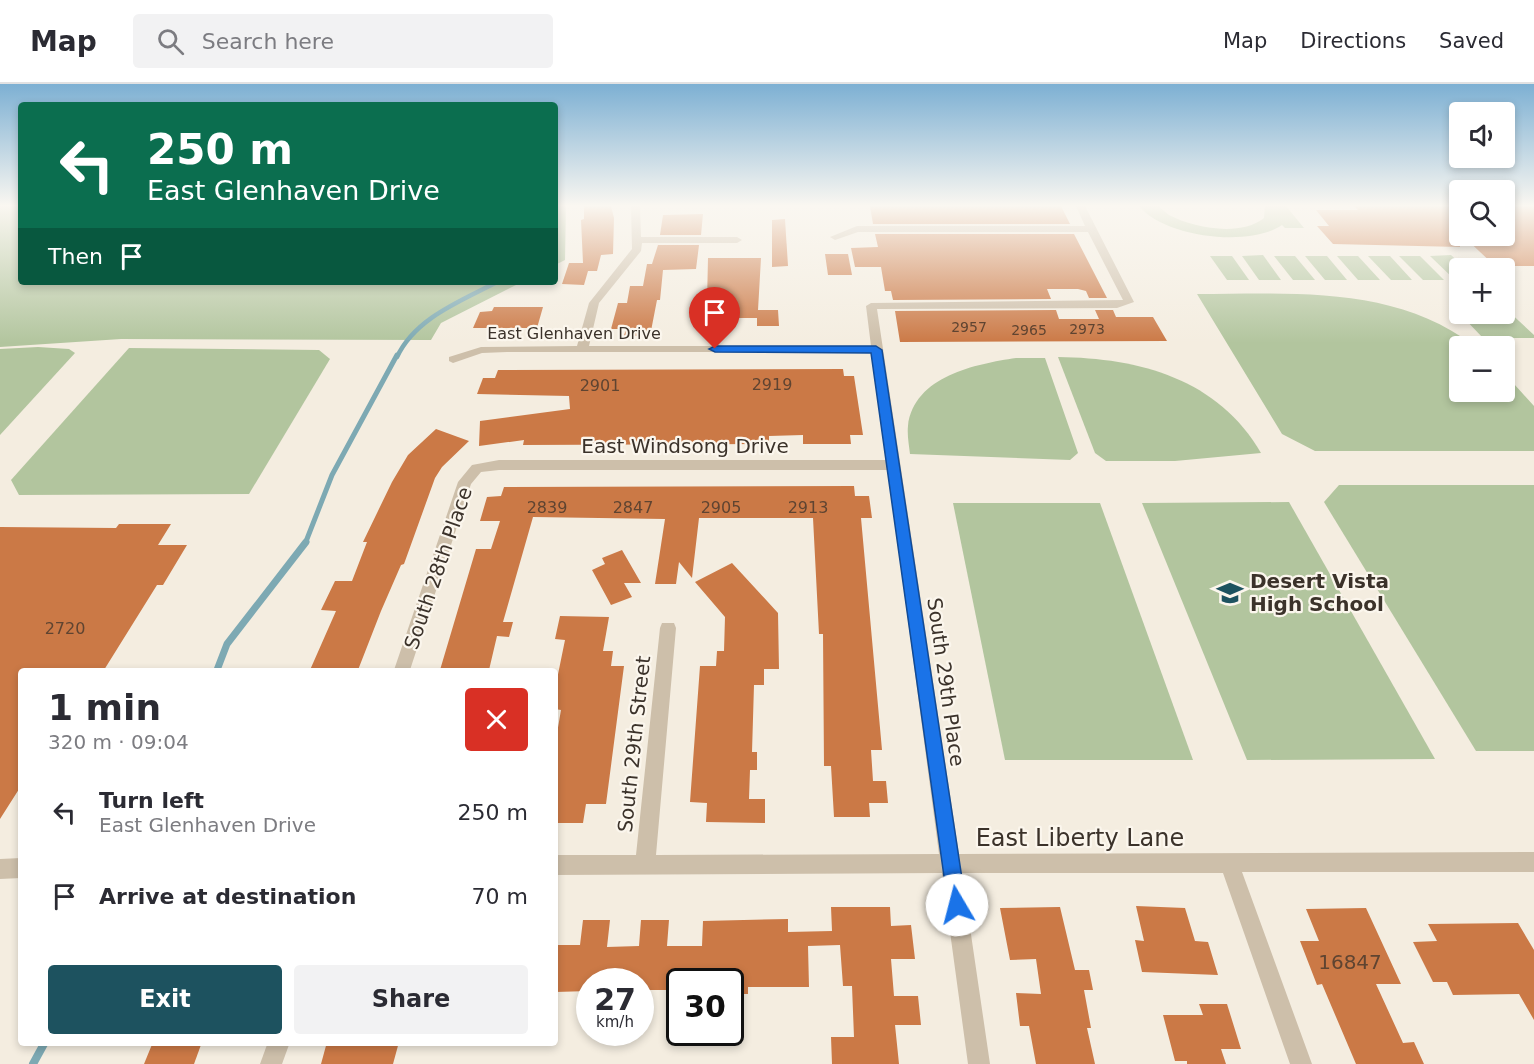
<!DOCTYPE html>
<html lang="en">
<head>
<meta charset="utf-8">
<style>
	body { margin:0; font-family:"DejaVu Sans",sans-serif; background:#f2f2f3; color:#2b2b33; height:100vh; display:flex; flex-direction:column; font-size:22px; white-space:nowrap }
	* { box-sizing:border-box; margin:0 }
	p { font-size:20px; color:#7c7c81 }
	.icon { flex:none; width:33px; height:33px; fill:none; stroke:currentColor; stroke-width:2; stroke-linecap:round; stroke-linejoin:round }
	.map { position:relative; flex:1; overflow:hidden }
	.panel { position:absolute; left:18px; top:584px; width:540px; height:378px; display:flex; flex-direction:column; background:#fff; border-radius:6px; box-shadow:0 3px 9px #0003 }
	.panel>* { flex:none }
	.guide { position:absolute; left:18px; top:18px; width:540px; height:183px; border-radius:6px; box-shadow:0 3px 9px #0003; background:#0b6e4f; color:#fff; overflow:hidden }
	.fabs { position:absolute; left:1449px; top:18px; display:grid; gap:12px }
	.fabs a { display:grid; place-items:center; width:66px; height:66px; border-radius:6px; background:#fff; box-shadow:0 3px 9px #0003; font-size:30px }
	.speed { position:absolute; left:576px; top:884px; display:flex; gap:12px; font-size:30px; font-weight:700; text-align:center }
	.speed>* { display:grid; place-content:center; width:78px; height:78px; border-radius:50%; background:#fff; box-shadow:0 3px 9px #0003; line-height:1 }
	.speed small { font-size:15px; font-weight:400 }
	.speed .limit { border:3px solid #111; border-radius:9px; background:#fff; color:#111 }
	.pin { position:absolute; display:grid; place-items:center; width:51px; height:51px; color:#fff; margin:-62px -26px; border-radius:50% 50% 50% 0; rotate:-45deg; box-shadow:0 0 6px #0007 }
	.pin .icon { rotate:45deg }
	.me { position:absolute; width:66px; margin:-33px; rotate:352deg; stroke-linejoin:round; filter:drop-shadow(0 0 4px #0008) }
	.turn { display:flex; align-items:center; gap:21px; height:126px; padding:0 30px; font-size:27px }
	.turn .icon { width:78px; height:78px; stroke-width:2.5 }
	.turn b { display:block; font-size:42px; line-height:51px }
	.then { display:flex; align-items:center; height:57px; padding:0 30px; background:#0003; gap:12px; font-size:22px }
	.round { display:grid; place-items:center; flex:none; width:63px; height:63px; border-radius:6px; background:#f2f2f3 }
	.head { display:flex; align-items:center; justify-content:space-between; height:102px; padding:0 30px }
	h1 { font-size:36px; font-weight:700; line-height:45px }
	.button { display:flex; gap:12px; margin-top:auto; padding:12px 30px }
	.button a { flex:1; height:69px; border-radius:6px; background:#1d525f; color:#fff; font-size:24px; font-weight:700; line-height:69px; text-align:center }
	.button a+a { background:#f2f2f3; color:#2b2b33 }
	ul { padding:0; list-style:none }
	li { display:flex; align-items:center; gap:18px; height:84px; padding:0 30px }
	li div { flex:1 }
	li b { display:block; font-size:22px }
	li em { font-style:normal }
	header { display:flex; align-items:center; gap:36px; box-sizing:border-box; height:84px; padding:0 30px; background:#fff; border-bottom:2px solid #e1e1e2 }
	header strong { font-size:28px }
	nav { display:flex; gap:33px; margin-inline-start:auto; font-size:21px }
	.search { width:420px; height:54px; background:#f2f2f3; display:flex; align-items:center; gap:15px; box-sizing:border-box; padding:0 21px; border-radius:6px; color:#7c7c81; font-size:22px }
	.map>svg:first-child { display:block }
	.green { fill:#b2c59e }
	.lines { fill:none; stroke-linecap:round; stroke-linejoin:round }
	.stream-far3 { stroke:#7da9b3; stroke-width:4.5 }
	.stream-far2 { stroke:#7da9b3; stroke-width:5 }
	.stream-far1 { stroke:#7da9b3; stroke-width:7 }
	.stream { stroke:#7da9b3; stroke-width:8 }
	.building { fill:#cb7946 }
	.minor { fill:#cdbfaa; fill-rule:evenodd }
	.route { fill:#1a73e8; stroke:#114b97; stroke-width:1.5 }
	.labels { text-anchor:middle; stroke-width:4.5; stroke-linejoin:round; paint-order:stroke }
	.far-number-label { font-size:14px; fill:#5f4431 }
	.far-street-label { font-size:16px; fill:#3b322a; stroke:#fbf6ed }
	.number-label { font-size:16px; fill:#5f4431 }
	.street-label { font-size:20px; fill:#3b322a; stroke:#fbf6ed }
	.poi-label { font-size:20px; font-weight:bold; fill:#3b322a; stroke:#fbf6ed; text-anchor:start }
	.near-number-label { font-size:20px; fill:#5f4431 }
	.near-street-label { font-size:24px; fill:#3b322a; stroke:#fbf6ed }
</style>
</head>
<body>
<header>
<strong>Map</strong>
<div class="search"><svg class="icon" aria-label="search" viewBox="0 0 24 24"><circle cx="10" cy="10" r="6"/><path d="M15 15l6 6"/></svg>Search here</div>
<nav><a>Map</a><a>Directions</a><a>Saved</a></nav>
</header>
<div class="map">
<svg width="1534" height="980" viewBox="0 0 1534 980">
	<rect width="100%" height="100%" fill="#f4ede0"/>
	<!-- green -->
	<g class="green">
		<polygon points="0,122 21,122 21,198 522,198 441,239 431,256 121,255 0,263"/>
		<polygon points="555,122 566,122 565,176 555,181"/>
		<path d="M1139,122C1144,122 1153,120 1158,122C1161,124 1165,128 1169,131C1194,144 1240,153 1264,134L1265,122H1286L1304,144H1285L1282,141C1249,164 1164,153 1139,122Z"/>
		<polygon points="1263,171 1281,196 1259,196 1242,172"/>
		<polygon points="1451,171 1465,184 1460,184 1459,196 1455,196 1430,172"/>
		<polygon points="1210,172 1232,172 1249,196 1227,196"/>
		<polygon points="1274,172 1295,172 1315,196 1293,196"/>
		<polygon points="1305,172 1327,172 1347,196 1325,196"/>
		<polygon points="1337,172 1358,172 1380,196 1358,196"/>
		<polygon points="1368,172 1390,172 1412,196 1391,196"/>
		<polygon points="1399,172 1420,172 1444,196 1423,196"/>
		<path d="M1197,210C1290,210 1396,201 1474,262H1460V308H1504L1505,290L1534,322V367H1315L1282,350Z"/>
		<polygon points="1505,224 1534,251 1534,254 1483,254 1460,230 1504,230"/>
		<polygon points="38,263 69,265 75,269 0,351 0,265"/>
		<polygon points="129,264 319,266 330,275 249,410 19,411 11,396"/>
		<path d="M1058,273C1140,274 1218,295 1261,369L1175,377H1106L1095,369Z"/>
		<path d="M1016,274H1045L1078,369L1070,376L910,370C909,361 907,351 908,342C914,292 976,280 1016,274Z"/>
		<polygon points="1339,401 1534,401 1534,667 1476,667 1324,418"/>
		<polygon points="1289,418 1435,675 1247,676 1142,419"/>
		<polygon points="953,419 1100,419 1193,676 1005,676"/>
	</g>
	<g class="lines">
		<!-- stream-far3 -->
		<path class="stream-far3" d="M397,273C415,234 461,217 497,198"/>
		<!-- stream-far2 -->
		<polyline class="stream-far2" points="305,460 332,391 397,271"/>
		<!-- stream-far1 -->
		<polyline class="stream-far1" points="217,586 227,560 306,458"/>
		<!-- stream -->
		<polyline class="stream" points="33,980 45,958"/>
	</g>
	<!-- building -->
	<g class="building">
		<polygon points="584,122 611,122 614,134 613,170 601,171 597,187 588,187 584,201 562,200 569,179 583,179 581,136 584,135"/>
		<polygon points="870,122 1061,122 1070,140 873,140"/>
		<polygon points="1354,122 1460,122 1460,163 1333,160 1317,142 1329,142 1316,126 1358,126"/>
		<polygon points="1504,122 1534,122 1534,182 1495,182 1463,152 1504,152"/>
		<polygon points="703,130 701,151 660,151 663,131"/>
		<polygon points="785,135 788,182 772,183 772,136"/>
		<polygon points="875,150 1074,150 1107,214 1089,214 1086,207 1078,205 1047,205 1051,215 893,216 891,207 885,207 881,183 855,183 851,164 878,163"/>
		<polygon points="658,161 699,161 696,185 663,186 660,216 657,216 650,252 624,252 626,245 611,245 618,219 627,219 630,202 643,202 647,180 652,180"/>
		<polygon points="825,170 848,170 852,191 828,191"/>
		<polygon points="708,174 761,174 758,226 778,226 779,242 757,242 757,234 716,234 716,217 707,218"/>
		<polygon points="494,223 543,223 537,244 473,244 480,228 492,227"/>
		<polygon points="1056,226 1059,235 1099,235 1095,226 1113,226 1116,233 1153,233 1167,257 900,258 895,227"/>
		<polygon points="843,285 844,292 854,292 863,351 850,351 851,360 803,360 803,351 769,352 769,360 523,361 524,356 479,362 480,337 570,325 569,312 477,310 483,294 495,294 498,286"/>
		<polygon points="436,345 469,357 442,383 435,394 404,480 401,481 381,527 358,586 310,586 336,527 321,526 335,497 352,497 367,458 363,458 392,398 408,371"/>
		<polygon points="854,402 855,412 869,412 872,434 861,434 882,666 871,666 873,697 886,697 888,719 869,719 870,733 834,733 831,682 824,682 823,550 819,550 813,434 699,434 692,494 679,478 676,500 655,500 665,435 533,433 503,538 513,538 509,553 497,552 489,586 440,586 476,465 491,465 500,437 480,437 487,413 501,412 504,403"/>
		<polygon points="119,440 171,440 158,461 187,461 163,501 157,501 104,586 21,586 21,702 0,735 0,443 116,444"/>
		<polygon points="622,466 641,499 624,499 632,513 611,521 592,486 605,480 602,474"/>
		<polygon points="732,479 778,529 779,585 764,585 764,601 754,601 752,668 757,668 757,686 750,686 749,715 765,715 765,739 706,738 707,719 690,718 700,582 716,582 717,567 724,567 725,533 695,498"/>
		<polygon points="560,532 609,533 603,567 613,567 611,582 624,582 606,720 586,720 583,739 555,739 555,661 561,626 555,625 555,605 565,556 555,555"/>
		<polygon points="1136,822 1185,824 1195,857 1208,858 1218,891 1142,888 1135,856 1144,857"/>
		<polygon points="831,823 890,823 891,842 911,841 915,875 891,875 894,912 918,912 921,941 895,941 899,980 832,980 831,953 854,953 852,902 843,902 840,861 808,862 809,903 748,903 748,910 730,910 730,897 680,897 680,906 640,906 640,897 590,897 590,907 555,908 555,861 580,861 583,836 610,836 607,863 639,862 641,836 669,836 667,862 702,862 703,837 788,835 788,848 832,847"/>
		<polygon points="1060,823 1075,886 1089,886 1093,906 1084,906 1091,944 1087,944 1095,980 1036,980 1029,942 1020,942 1016,909 1041,910 1036,875 1010,876 1000,824"/>
		<polygon points="1366,824 1401,900 1376,900 1403,959 1414,958 1424,980 1356,980 1322,900 1317,901 1300,857 1319,857 1306,825"/>
		<polygon points="1518,839 1534,866 1534,936 1519,910 1453,911 1447,898 1433,898 1413,858 1437,857 1428,840"/>
		<polygon points="1199,920 1227,920 1241,965 1221,965 1226,980 1187,980 1187,977 1175,977 1163,931 1203,931"/>
		<polygon points="153,958 202,958 194,980 144,980"/>
		<polygon points="327,958 399,958 393,980 321,980"/>
	</g>
	<g class="lines">
		<!-- minor -->
		<g class="minor">
			<polygon points="631,122 640,122 641,153 737,153 742,156 737,159 642,159 641,167 599,219 589,262 871,262 866,222 871,219 1123,216 1088,148 858,148 835,156 830,153 857,142 1085,142 1076,122 1085,122 1134,218 1117,224 877,225 959,770 1534,768 1534,788 1242,788 1312,980 1290,980 1223,789 962,789 990,980 968,980 942,789 555,791 555,771 636,771 660,544 662,539 674,539 676,544 656,771 939,770 888,386 499,386 481,388 471,400 410,586 394,586 458,398 472,381 499,376 886,376 872,268 507,268 482,269 453,279 449,277 449,273 481,263 577,262 589,219 632,165"/>
			<polygon points="21,774 21,794 0,795 0,775"/>
			<polygon points="268,958 290,958 282,980 260,980"/>
		</g>
	</g>
	<!-- sky -->
	<linearGradient id="sky" x2="0" y2="1"><stop stop-color="#7db0d3"/><stop offset="0.47" stop-color="#faf7f1"/><stop offset="1" stop-color="#faf7f1" stop-opacity="0"/></linearGradient>
	<rect width="1534" height="259" fill="url(#sky)"/>
	<!-- route -->
	<polygon class="route" points="876,262 882,266 966,821 963,828 957,831 950,828 948,821 871,269 715,268 709,265 715,262"/>
	<!-- icons -->
	<defs>
		<g id="school-bare" transform="scale(2.07)"><path d="M0-5L7-2L0 1L-7-2ZM-4 1L0 2.5L4 1V4Q0 6-4 4Z" fill="#1d525f" stroke="#fbf6ed" stroke-width="2.5" paint-order="stroke"/></g>
	</defs>
	<g fill-rule="evenodd">
		<use href="#school-bare" x="1230" y="509"/>
	</g>
	<g class="labels">
		<!-- far-number labels -->
		<g class="far-number-label">
			<text x="969" y="248">2957</text>
			<text x="1087" y="250">2973</text>
			<text x="1029" y="251">2965</text>
		</g>
		<!-- far-street labels -->
		<g class="far-street-label">
			<text x="574" y="255">East Glenhaven Drive</text>
		</g>
		<!-- number labels -->
		<g class="number-label">
			<text x="772" y="306">2919</text>
			<text x="600" y="307">2901</text>
			<text x="547" y="429">2839</text>
			<text x="633" y="429">2847</text>
			<text x="721" y="429">2905</text>
			<text x="808" y="429">2913</text>
			<text x="65" y="550">2720</text>
		</g>
		<!-- street labels -->
		<g class="street-label">
			<text x="685" y="369">East Windsong Drive</text>
			<text transform="translate(438 484) rotate(-71)" y="7">South 28th Place</text>
			<text transform="translate(946 598) rotate(82)" y="7">South 29th Place</text>
			<text transform="translate(634 660) rotate(-84)" y="7">South 29th Street</text>
		</g>
		<!-- poi labels -->
		<g class="poi-label">
			<text x="1250" y="504">Desert Vista<tspan x="1250" dy="23">High School</tspan></text>
		</g>
		<!-- near-number labels -->
		<g class="near-number-label">
			<text x="1350" y="885">16847</text>
		</g>
		<!-- near-street labels -->
		<g class="near-street-label">
			<text x="1080" y="762">East Liberty Lane</text>
		</g>
	</g>
</svg>
<div class="fabs">
<a><svg class="icon" aria-label="sound" viewBox="0 0 24 24"><path d="M4 9h4l5-4v14l-5-4H4zM17 9q2 3 0 6"/></svg></a>
<a><svg class="icon" aria-label="search" viewBox="0 0 24 24"><circle cx="10" cy="10" r="6"/><path d="M15 15l6 6"/></svg></a>
<a>+</a>
<a>−</a>
</div>
<div class="speed"><div>27<small>km/h</small></div><div class="limit">30</div></div>
<div class="pin" style="left:715px;top:265px;background:#d93025"><svg class="icon" aria-label="arrive" viewBox="0 0 24 24"><path d="M6 21V4h12l-3 4 3 4H6"/></svg></div>
<svg class="me" style="left:957px;top:821px" viewBox="-20 -20 40 40"><circle r="19" fill="#fff"/><path d="M0-13L10 11 0 6-10 11z" fill="#1a73e8"/></svg>
<div class="guide">
<div class="turn"><svg class="icon" aria-label="left" viewBox="0 0 24 24"><path d="M17 20v-9H6M10 6l-5 5 5 5"/></svg><div><b>250 m</b>East Glenhaven Drive</div></div>
<div class="then">Then<svg class="icon" aria-label="arrive" viewBox="0 0 24 24"><path d="M6 21V4h12l-3 4 3 4H6"/></svg></div>
</div>
<section class="panel">
<div class="head"><div><h1>1 min</h1><p>320 m · 09:04</p></div><a class="round" style="background:#d93025;color:#fff"><svg class="icon" aria-label="close" viewBox="0 0 24 24"><path d="M6 6l12 12M18 6L6 18"/></svg></a></div>
<ul>
<li><svg class="icon" aria-label="left" viewBox="0 0 24 24"><path d="M17 20v-9H6M10 6l-5 5 5 5"/></svg><div><b>Turn left</b><p>East Glenhaven Drive</p></div><em>250 m</em></li>
<li><svg class="icon" aria-label="arrive" viewBox="0 0 24 24"><path d="M6 21V4h12l-3 4 3 4H6"/></svg><div><b>Arrive at destination</b></div><em>70 m</em></li>
</ul>
<div class="button"><a>Exit</a><a>Share</a></div>
</section>
</div>
</body>
</html>
